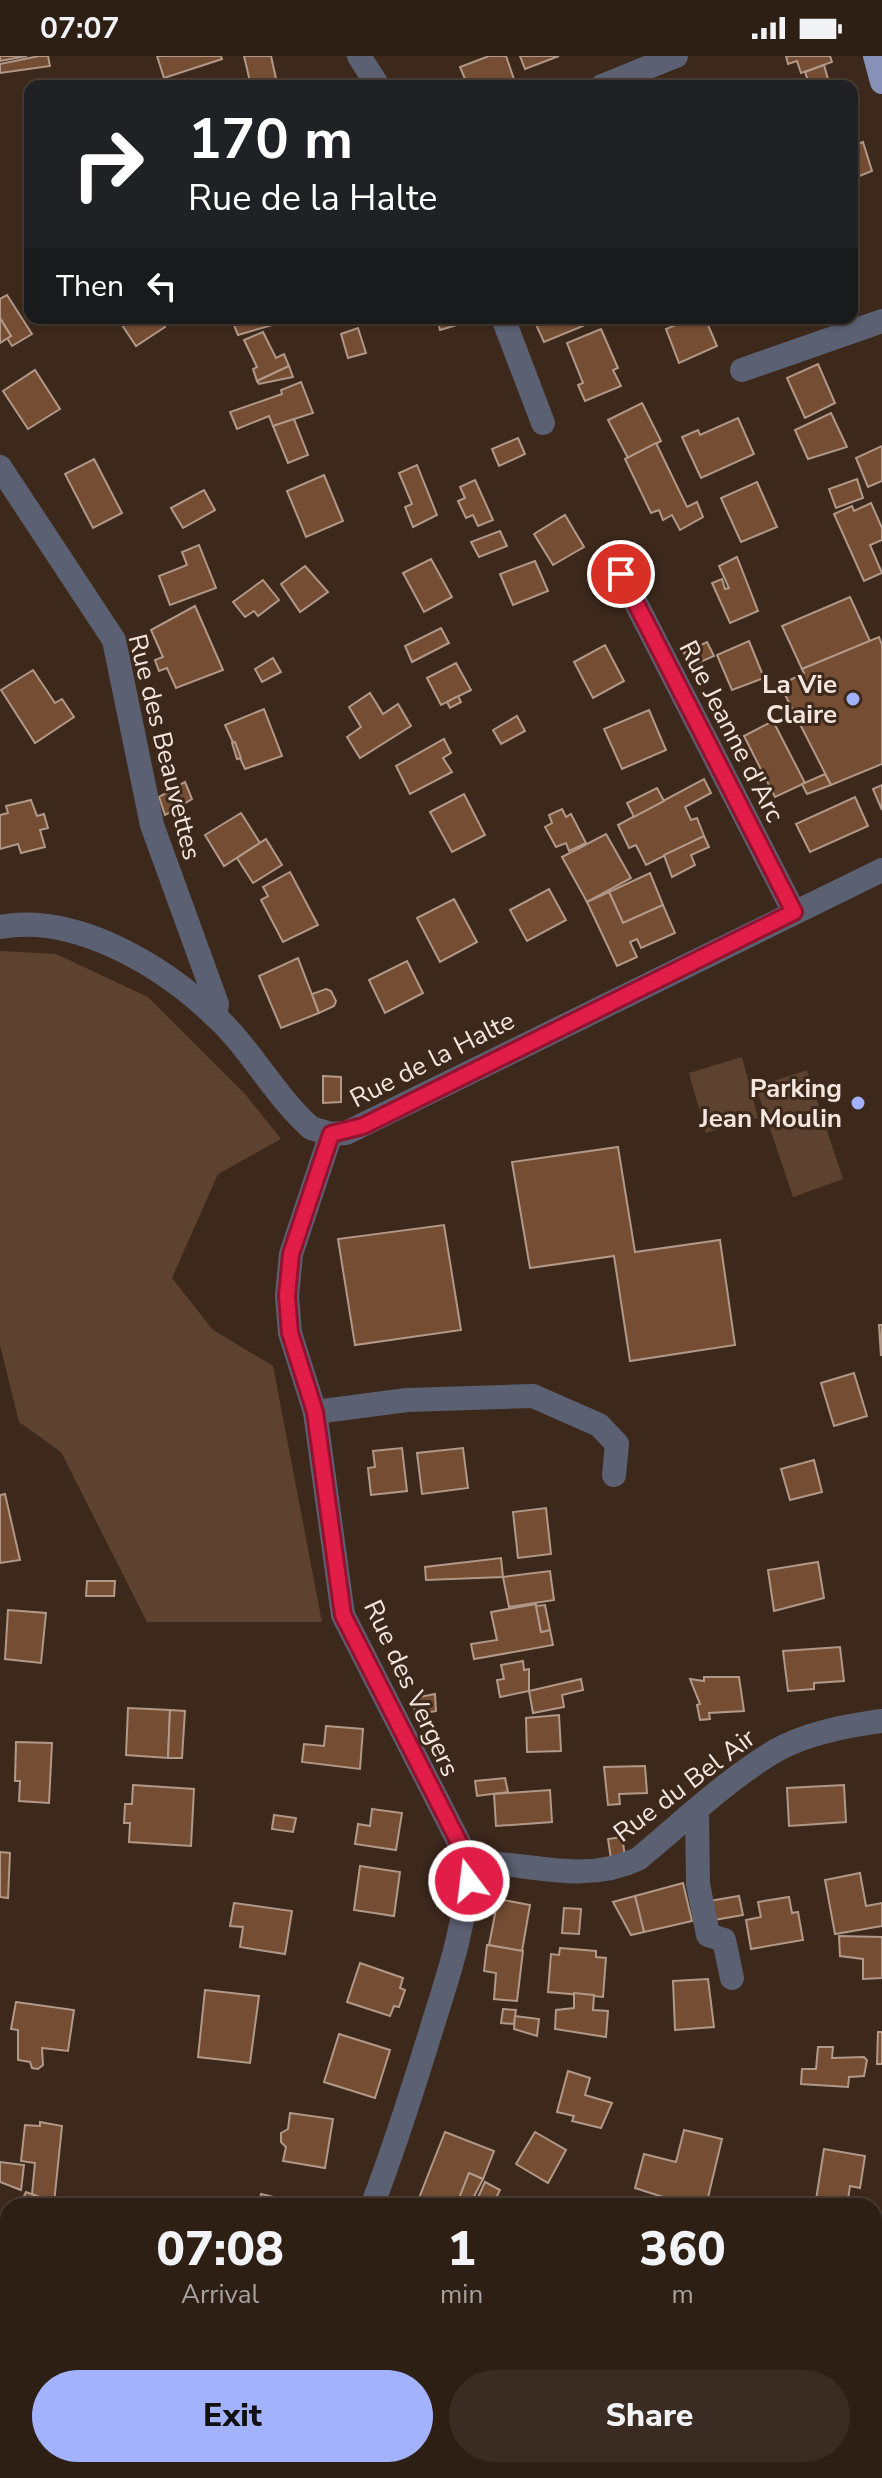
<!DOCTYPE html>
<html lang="en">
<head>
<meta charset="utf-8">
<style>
	body { margin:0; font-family:"Nunito Sans",sans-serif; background:#3a2c22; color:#f1f3f6; height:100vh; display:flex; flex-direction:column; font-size:30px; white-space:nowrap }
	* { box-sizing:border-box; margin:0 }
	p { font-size:26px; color:#a7a2a0 }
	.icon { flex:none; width:44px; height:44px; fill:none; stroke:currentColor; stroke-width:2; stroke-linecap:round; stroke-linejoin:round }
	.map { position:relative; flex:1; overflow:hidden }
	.sheet { position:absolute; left:0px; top:2142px; width:882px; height:280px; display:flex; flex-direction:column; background:#2e1f15; border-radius:24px 24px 0 0; box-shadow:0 2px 6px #0004,0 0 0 2px #493d34 }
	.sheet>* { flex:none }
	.hud { position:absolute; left:24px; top:24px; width:834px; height:244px; border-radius:16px; box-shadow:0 2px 6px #0004,0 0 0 2px #493d34; background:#202124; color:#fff; overflow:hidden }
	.pin { position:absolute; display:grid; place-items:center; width:68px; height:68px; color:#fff; margin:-34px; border:4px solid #fff; border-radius:50%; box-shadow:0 2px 8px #0007 }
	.me { position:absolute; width:88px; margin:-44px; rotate:345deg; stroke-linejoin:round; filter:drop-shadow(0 0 6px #0008) }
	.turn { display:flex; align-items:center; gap:28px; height:168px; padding:0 32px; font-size:36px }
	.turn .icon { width:104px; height:104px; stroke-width:2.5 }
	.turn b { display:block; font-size:56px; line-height:68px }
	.then { display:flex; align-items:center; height:76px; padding:0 32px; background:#0003; gap:16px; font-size:30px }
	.eta { display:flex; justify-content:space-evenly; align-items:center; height:136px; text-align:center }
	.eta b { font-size:48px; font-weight:800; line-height:56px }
	.button { display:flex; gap:16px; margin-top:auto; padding:16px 32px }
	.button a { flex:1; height:92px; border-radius:48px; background:#a2b2fd; color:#111; font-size:32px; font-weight:800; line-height:92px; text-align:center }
	.button a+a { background:#3a2c22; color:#f1f3f6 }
	.status { display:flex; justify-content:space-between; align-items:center; height:56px; padding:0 40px; background:#2e1f15; direction:ltr }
	.status svg { height:22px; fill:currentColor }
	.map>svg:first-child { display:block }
	.green { fill:#5d4230 }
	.building { fill:#744d33; stroke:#b19888; stroke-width:2 }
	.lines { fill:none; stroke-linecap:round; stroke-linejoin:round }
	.minor { stroke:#5b6072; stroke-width:24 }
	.major { stroke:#8790b6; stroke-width:24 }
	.route-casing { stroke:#92132f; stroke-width:20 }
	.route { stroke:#e11d48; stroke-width:14 }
	.poi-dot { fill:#a2b2fd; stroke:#3d291c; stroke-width:3 }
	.labels { text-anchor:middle; stroke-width:6; stroke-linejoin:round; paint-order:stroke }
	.poi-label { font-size:26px; font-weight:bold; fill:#f4e6de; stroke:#3d291c; text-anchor:end }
	.street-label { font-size:26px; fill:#f4e6de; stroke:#3d291c }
</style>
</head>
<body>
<div class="status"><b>07:07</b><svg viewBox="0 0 49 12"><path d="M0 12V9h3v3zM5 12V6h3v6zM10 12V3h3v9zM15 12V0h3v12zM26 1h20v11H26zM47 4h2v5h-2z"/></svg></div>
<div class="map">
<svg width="882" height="2422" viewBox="0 0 882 2422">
	<rect width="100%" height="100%" fill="#3d291c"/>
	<!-- green -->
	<g class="green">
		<polygon points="0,895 56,898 148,941 245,1038 281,1083 218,1118 172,1222 213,1274 273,1310 322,1566 147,1566 61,1396 19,1366 0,1289"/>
		<polygon points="742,1001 758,1062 706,1077 689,1017"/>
		<polygon points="807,1014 843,1123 793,1141 756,1031"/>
	</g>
	<!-- building -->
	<g class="building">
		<polygon points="0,0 27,0 0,5"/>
		<polygon points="39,0 48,0 50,10 0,17 0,8"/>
		<polygon points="157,0 221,0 222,3 164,22"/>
		<polygon points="244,0 271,0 277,27 251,30"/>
		<polygon points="489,0 506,0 515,26 503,30 468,30 460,11"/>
		<polygon points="520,0 559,0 525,13"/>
		<polygon points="786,0 830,0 832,6 801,17 797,5 788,8"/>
		<polygon points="824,9 830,30 810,30 805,16"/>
		<polygon points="863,86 872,115 852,123 852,91"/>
		<polygon points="7,239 32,278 12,290 7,282 11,280 0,262 0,243"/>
		<polygon points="0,262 11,280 0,287"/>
		<polygon points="160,262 165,271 136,290 120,266 124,262"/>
		<polygon points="231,262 277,262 279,267 238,279"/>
		<polygon points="437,262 474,262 474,264 440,274"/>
		<polygon points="533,262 580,262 583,270 544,286"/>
		<polygon points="692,262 705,262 717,290 679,307 666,273"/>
		<polygon points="358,272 366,297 348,302 341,278"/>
		<polygon points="601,273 618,312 613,314 621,330 585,345 578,329 583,327 567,287"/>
		<polygon points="263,276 276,302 284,298 289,310 257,325 253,313 257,311 244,284"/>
		<polygon points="818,308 835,347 805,362 787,322"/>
		<polygon points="289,310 293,321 259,328 257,325"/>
		<polygon points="35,314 60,353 28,373 3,335"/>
		<polygon points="301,326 313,357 273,370 269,360 237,373 230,356 282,338 281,334"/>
		<polygon points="642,347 661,385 628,402 608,364"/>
		<polygon points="831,357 847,391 808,403 795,374"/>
		<polygon points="738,362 754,398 701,422 682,381 698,374 700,379"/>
		<polygon points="294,363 308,399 288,407 273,370"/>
		<polygon points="518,382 525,398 499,410 492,393"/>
		<polygon points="656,387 687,451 697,446 703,461 680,474 672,459 663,464 659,454 651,457 625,403"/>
		<polygon points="882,390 882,425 868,431 856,402"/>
		<polygon points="94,403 122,457 93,472 65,418"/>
		<polygon points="417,409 437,459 413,471 405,451 412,448 399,417"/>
		<polygon points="324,419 343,465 306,481 287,435"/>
		<polygon points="857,423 863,442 836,452 829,433"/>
		<polygon points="475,424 493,464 478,470 473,459 466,462 458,445 465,442 460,431"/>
		<polygon points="757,426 777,471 741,486 721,442"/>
		<polygon points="204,434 215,454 183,472 171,452"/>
		<polygon points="871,447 882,472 882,484 870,489 882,517 864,525 834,458 852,450 854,455"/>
		<polygon points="565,459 584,491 553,509 534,478"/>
		<polygon points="500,475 507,490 479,501 471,486"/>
		<polygon points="199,489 216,532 170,549 159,520 187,509 182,496"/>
		<polygon points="737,501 758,555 730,567 712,527 722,523 725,533 729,532 719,510"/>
		<polygon points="431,503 452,541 424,556 403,517"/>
		<polygon points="535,505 548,535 513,549 500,518"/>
		<polygon points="305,510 328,536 300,556 281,528"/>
		<polygon points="263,524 279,544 258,560 254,555 245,561 233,546"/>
		<polygon points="850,541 870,585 802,613 782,570"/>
		<polygon points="195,550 223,614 176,632 167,612 159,615 155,604 163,601 151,574"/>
		<polygon points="441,572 449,587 412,606 405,590"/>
		<polygon points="879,581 882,589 882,708 831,729 780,629 804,617 802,613"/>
		<polygon points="749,585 764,622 732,634 717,599"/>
		<polygon points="707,586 714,600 691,610 684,597"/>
		<polygon points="605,589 624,625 593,642 574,606"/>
		<polygon points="273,602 281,616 262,626 255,613"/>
		<polygon points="456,607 471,634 441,649 427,622"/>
		<polygon points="33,614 55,647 62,643 74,661 35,687 1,634"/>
		<polygon points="370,637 383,658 398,648 411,670 360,702 347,681 361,671 349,651"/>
		<polygon points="458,640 461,646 450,652 447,646"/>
		<polygon points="264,653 282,700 245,713 225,669"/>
		<polygon points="649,654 666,694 622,713 604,673"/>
		<polygon points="517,660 525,675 501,688 493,674"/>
		<polygon points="773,665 805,727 775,741 744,680"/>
		<polygon points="444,683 451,697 443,702 452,716 410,738 396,710"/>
		<polygon points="235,686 241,702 237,703 232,687"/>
		<polygon points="825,718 831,729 807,738 802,728"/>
		<polygon points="704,723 711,737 685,751 691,764 697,762 704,780 646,809 636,789 629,792 618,769"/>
		<polygon points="185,726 192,743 165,759 159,741"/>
		<polygon points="882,729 882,754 873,733"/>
		<polygon points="657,732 664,745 634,761 627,747"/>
		<polygon points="464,738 485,779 452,796 430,756"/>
		<polygon points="855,741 868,770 810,796 796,768"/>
		<polygon points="31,744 37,760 44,758 48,772 40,774 45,791 21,797 18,788 0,793 0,759 8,757 6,750"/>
		<polygon points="562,753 566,761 571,758 586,787 569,795 566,787 556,791 545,771 552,767 549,759"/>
		<polygon points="241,757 260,787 224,810 205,779"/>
		<polygon points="606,778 631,822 587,846 562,801"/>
		<polygon points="704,780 709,791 691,799 695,809 672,821 664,799"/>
		<polygon points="266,783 282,809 253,827 237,802"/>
		<polygon points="290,816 318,869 283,886 261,844 268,840 263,831"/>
		<polygon points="650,817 663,849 623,867 609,836"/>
		<polygon points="549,833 566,864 527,885 510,854"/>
		<polygon points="609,836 623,867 663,849 675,877 641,892 637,883 630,886 637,901 617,910 587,846"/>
		<polygon points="454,843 477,886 440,906 417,862"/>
		<polygon points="298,902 319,957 281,972 259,920"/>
		<polygon points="407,905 423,937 385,957 369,924"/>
		<polygon points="326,933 331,935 336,945 334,950 319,957 312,938"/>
		<polygon points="323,1020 341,1021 341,1046 323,1047"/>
		<polygon points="618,1091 635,1196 720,1184 735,1289 630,1305 614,1200 530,1212 512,1106"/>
		<polygon points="444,1169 461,1274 355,1289 338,1183"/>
		<polygon points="879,1269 882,1269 881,1300"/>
		<polygon points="854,1317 867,1360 834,1370 821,1327"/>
		<polygon points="402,1392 407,1435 371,1439 368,1412 375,1411 373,1395"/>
		<polygon points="463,1392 468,1432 422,1438 417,1397"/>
		<polygon points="814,1404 822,1436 790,1444 781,1413"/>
		<polygon points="5,1438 20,1504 0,1507 0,1439"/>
		<polygon points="546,1452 551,1498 518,1502 513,1456"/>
		<polygon points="501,1502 503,1521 426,1524 425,1511"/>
		<polygon points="818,1506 824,1542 774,1555 768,1514"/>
		<polygon points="550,1515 554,1544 509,1551 503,1521"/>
		<polygon points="87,1525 115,1525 114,1540 86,1540"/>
		<polygon points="536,1548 541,1576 550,1574 553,1589 474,1603 471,1588 497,1584 491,1556"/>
		<polygon points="545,1549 550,1574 541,1576 536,1550"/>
		<polygon points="8,1554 46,1557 41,1607 5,1603"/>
		<polygon points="840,1591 844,1625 814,1627 814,1633 788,1635 783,1595"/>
		<polygon points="523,1605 524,1614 529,1613 529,1635 500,1641 497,1624 504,1623 501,1609"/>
		<polygon points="704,1621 739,1621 744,1655 709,1657 710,1663 700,1664 697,1649 700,1648 690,1623 704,1625"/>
		<polygon points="581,1623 583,1634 562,1639 564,1651 533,1657 529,1635"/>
		<polygon points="435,1638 436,1655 415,1659 414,1642"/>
		<polygon points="128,1652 170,1654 168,1702 126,1699"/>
		<polygon points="170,1654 185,1655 182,1702 168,1702"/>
		<polygon points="559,1659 561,1695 527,1696 526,1662"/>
		<polygon points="326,1670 363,1673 360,1713 302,1706 304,1688 324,1690"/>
		<polygon points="16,1686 52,1687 49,1747 19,1745 20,1725 15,1725"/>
		<polygon points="645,1710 647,1737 619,1738 620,1748 608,1749 604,1711"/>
		<polygon points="505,1722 508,1736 477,1740 475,1725"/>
		<polygon points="133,1729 194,1733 191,1790 129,1786 130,1767 124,1767 125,1748 132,1748"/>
		<polygon points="844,1729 846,1766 789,1770 787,1732"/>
		<polygon points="550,1734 552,1766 496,1770 494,1738"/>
		<polygon points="372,1753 402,1757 396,1794 355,1788 358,1768 370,1770"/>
		<polygon points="274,1759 296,1762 293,1776 272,1773"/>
		<polygon points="622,1781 625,1800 611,1803 608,1783"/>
		<polygon points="0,1796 10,1797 8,1842 0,1841"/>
		<polygon points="360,1810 400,1816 394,1860 354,1854"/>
		<polygon points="860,1817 866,1850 882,1847 882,1870 835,1878 825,1824"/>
		<polygon points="683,1827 692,1865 644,1876 635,1840"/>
		<polygon points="635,1840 644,1876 631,1879 613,1846"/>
		<polygon points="739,1840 743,1859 714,1864 709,1845"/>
		<polygon points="789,1841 792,1857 798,1856 803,1884 751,1893 746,1864 761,1861 758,1846"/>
		<polygon points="498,1843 530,1849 522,1895 489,1889"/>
		<polygon points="234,1847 292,1855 285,1898 240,1891 243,1871 230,1870"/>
		<polygon points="564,1852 581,1853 579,1878 562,1877"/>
		<polygon points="839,1880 882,1881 882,1922 863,1923 863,1903 840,1900"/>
		<polygon points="487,1889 523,1895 517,1945 494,1943 496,1917 484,1915"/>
		<polygon points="560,1892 596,1895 596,1901 606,1902 603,1941 548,1936 551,1898 559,1899"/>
		<polygon points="360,1907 403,1922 400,1932 405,1934 399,1951 394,1950 390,1960 347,1946"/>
		<polygon points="708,1923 714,1971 675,1974 673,1925"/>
		<polygon points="205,1934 259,1940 250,2007 198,2001"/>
		<polygon points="574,1937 594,1939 593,1954 608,1955 606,1981 555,1973 556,1954 574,1952"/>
		<polygon points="16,1946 74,1954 68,1995 42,1992 43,2009 38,2013 32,2012 30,2006 18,2004 18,1974 11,1973"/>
		<polygon points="503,1953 516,1954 514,1968 501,1967"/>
		<polygon points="515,1960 539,1963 537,1980 514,1973"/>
		<polygon points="878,1976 882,1976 882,2008 877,2008"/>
		<polygon points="339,1978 390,1994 375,2042 324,2026"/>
		<polygon points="818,1991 833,1991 832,2002 864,2001 867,2004 864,2020 849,2021 848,2031 801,2028 802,2013 816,2013"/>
		<polygon points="568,2015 590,2022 585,2039 612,2047 601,2072 572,2065 574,2060 557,2056"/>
		<polygon points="290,2057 333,2063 325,2112 283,2105 286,2091 281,2086 281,2077 288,2073"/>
		<polygon points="40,2066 62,2070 54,2147 32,2138 35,2107 21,2105 25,2069 40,2070"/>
		<polygon points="684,2074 722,2083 706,2150 691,2150 635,2132 644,2098 676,2106"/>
		<polygon points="445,2076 494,2095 483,2123 469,2117 456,2150 422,2150 417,2147"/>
		<polygon points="535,2076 566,2094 548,2127 516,2108"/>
		<polygon points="824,2093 865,2100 860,2132 850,2130 847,2150 815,2150"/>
		<polygon points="0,2106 24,2109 21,2134 0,2126"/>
		<polygon points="469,2117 483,2123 469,2150 456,2150"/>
		<polygon points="485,2126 500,2134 492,2150 474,2150"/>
		<polygon points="26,2136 54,2147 61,2150 19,2150"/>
		<polygon points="261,2138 299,2147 298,2150 258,2150"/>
		<polygon points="8,2177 8,2210 0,2207"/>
		<polygon points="0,2256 8,2259 8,2290 0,2306"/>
		<polygon points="2,2304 8,2307 8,2321 0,2318"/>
		<polygon points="177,2414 193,2414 207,2419 174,2422"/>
		<polygon points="375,2414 396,2414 392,2422"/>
		<polygon points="567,2414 578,2414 587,2422 559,2422"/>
		<polygon points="674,2414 689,2422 669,2422"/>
		<polygon points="701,2414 735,2414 731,2422 715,2422"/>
	</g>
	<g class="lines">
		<!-- minor -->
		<g class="minor">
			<polyline points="359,0 378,30"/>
			<polyline points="602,30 676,0"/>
			<polyline points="503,262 543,367"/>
			<polyline points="742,314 882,265"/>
			<polyline points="0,411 114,584 152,769 217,948 215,960"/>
			<polyline points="621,518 794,856"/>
			<path d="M0,871C75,857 162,909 215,960C251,993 274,1039 311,1072L331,1078L346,1077L882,814"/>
			<path d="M331,1078L291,1198L287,1240L290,1277L315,1356L343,1559L469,1806C467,1863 450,1915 433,1968C414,2030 395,2090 372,2150"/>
			<polyline points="315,1356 407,1344 533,1340 599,1369 617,1388 614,1419"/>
			<polyline points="697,1755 698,1828 708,1879 724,1884 732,1922"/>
			<path d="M469,1806C527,1806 583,1829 638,1803C682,1767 725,1725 775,1695C807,1677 846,1670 882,1665"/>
			<polyline points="492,2414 498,2422"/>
			<polyline points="269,2422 272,2414"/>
		</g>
		<!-- major -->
		<polyline class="major" points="875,0 882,26"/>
	</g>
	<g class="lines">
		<!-- route casing -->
		<g class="route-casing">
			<polyline id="route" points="469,1825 469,1806 343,1559 315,1356 290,1277 287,1240 291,1198 331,1078 363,1070 794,856 621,518"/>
		</g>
		<!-- route -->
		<use href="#route" class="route"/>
	</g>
	<!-- markers -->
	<g class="poi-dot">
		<circle cx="853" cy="643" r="8"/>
		<circle cx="858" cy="1047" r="8"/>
	</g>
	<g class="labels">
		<!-- poi labels -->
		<g class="poi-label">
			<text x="837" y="637">La Vie<tspan x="837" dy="30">Claire</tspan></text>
			<text x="842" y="1041">Parking<tspan x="842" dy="30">Jean Moulin</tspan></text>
		</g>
		<!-- street labels -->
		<g class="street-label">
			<text transform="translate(732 675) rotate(63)" y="9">Rue Jeanne d'Arc</text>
			<text transform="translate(165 691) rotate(76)" y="9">Rue des Beauvettes</text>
			<text transform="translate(432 1003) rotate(-27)" y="9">Rue de la Halte</text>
			<text transform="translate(412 1632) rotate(65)" y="9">Rue des Vergers</text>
			<text transform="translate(684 1729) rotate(-37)" y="9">Rue du Bel Air</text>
		</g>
	</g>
</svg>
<div class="pin" style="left:621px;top:518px;background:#d93025"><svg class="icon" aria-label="arrive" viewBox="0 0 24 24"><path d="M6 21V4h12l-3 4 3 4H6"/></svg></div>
<svg class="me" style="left:469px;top:1825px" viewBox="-20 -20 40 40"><circle r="17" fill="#e11d48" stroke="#fff" stroke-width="3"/><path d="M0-11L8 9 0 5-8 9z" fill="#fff"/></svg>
<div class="hud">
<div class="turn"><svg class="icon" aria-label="right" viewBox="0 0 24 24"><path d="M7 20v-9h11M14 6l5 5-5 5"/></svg><div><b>170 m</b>Rue de la Halte</div></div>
<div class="then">Then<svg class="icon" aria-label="left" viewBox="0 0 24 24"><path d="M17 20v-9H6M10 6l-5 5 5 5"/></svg></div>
</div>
<section class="sheet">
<div class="eta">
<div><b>07:08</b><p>Arrival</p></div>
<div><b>1</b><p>min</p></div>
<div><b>360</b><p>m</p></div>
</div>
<div class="button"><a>Exit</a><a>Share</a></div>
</section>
</div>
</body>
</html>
